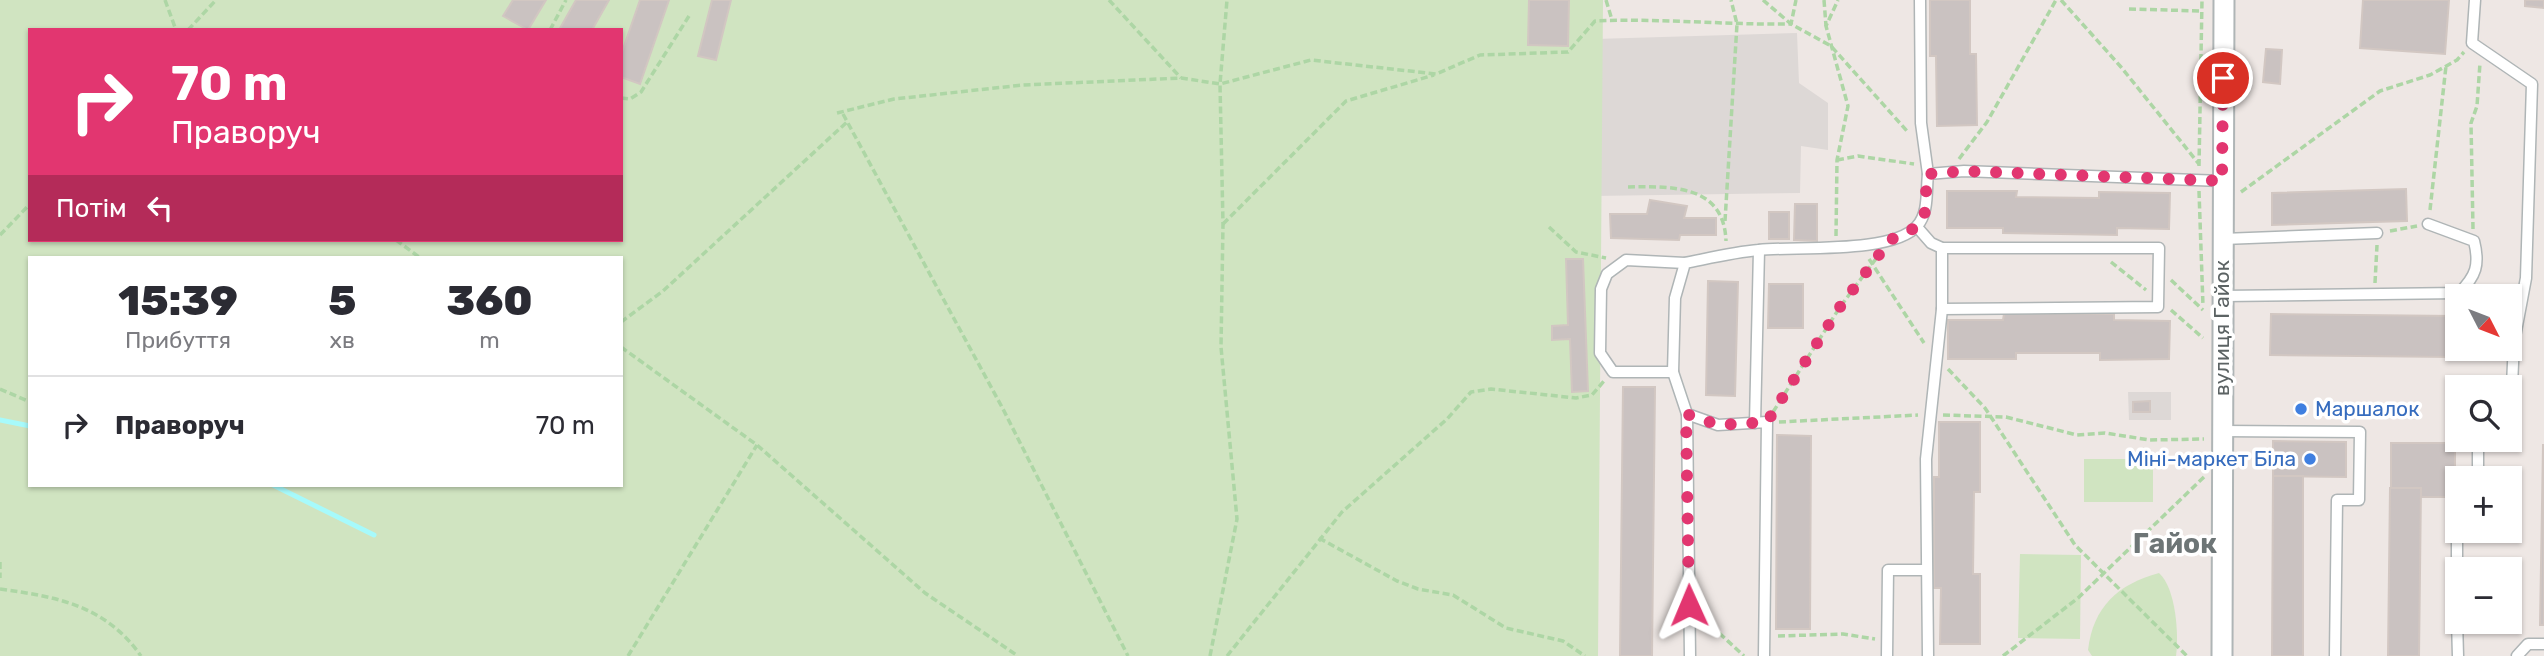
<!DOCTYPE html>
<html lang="uk">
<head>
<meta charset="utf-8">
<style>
	body { margin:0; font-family:Rubik,sans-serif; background:#f7f7f7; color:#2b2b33; height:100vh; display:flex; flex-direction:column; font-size:26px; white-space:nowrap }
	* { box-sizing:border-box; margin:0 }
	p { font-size:23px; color:#7c7c81 }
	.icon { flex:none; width:38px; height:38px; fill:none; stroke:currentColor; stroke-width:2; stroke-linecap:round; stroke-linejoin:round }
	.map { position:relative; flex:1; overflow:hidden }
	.panel { position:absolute; left:28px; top:256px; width:595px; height:231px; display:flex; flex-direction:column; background:#fff; border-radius:0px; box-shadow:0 2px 5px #0004 }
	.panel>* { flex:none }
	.guide { position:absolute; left:28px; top:28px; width:595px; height:214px; border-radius:0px; box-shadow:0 2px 5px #0004; background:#e23670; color:#fff; overflow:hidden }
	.needle { width:46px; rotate:132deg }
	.controls { position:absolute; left:2445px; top:284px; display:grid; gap:14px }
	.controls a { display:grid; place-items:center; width:77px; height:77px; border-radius:0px; background:#fff; box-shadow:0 2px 5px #0004; font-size:35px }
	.pin { position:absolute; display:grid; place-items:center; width:60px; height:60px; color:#fff; margin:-30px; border:4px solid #fff; border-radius:50%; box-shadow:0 2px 7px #0007 }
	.me { position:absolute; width:77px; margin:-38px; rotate:359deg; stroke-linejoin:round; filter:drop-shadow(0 0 5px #0008) }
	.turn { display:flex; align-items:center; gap:24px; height:147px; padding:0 28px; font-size:32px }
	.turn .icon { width:91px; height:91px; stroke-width:2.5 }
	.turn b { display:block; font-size:49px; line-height:60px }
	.then { display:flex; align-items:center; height:66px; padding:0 28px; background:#0003; gap:14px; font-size:26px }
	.eta { display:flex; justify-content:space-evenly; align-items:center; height:119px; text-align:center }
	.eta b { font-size:42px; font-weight:800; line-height:49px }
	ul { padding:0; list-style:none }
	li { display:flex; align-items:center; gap:21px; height:98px; padding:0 28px; border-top:2px solid #e1e1e2 }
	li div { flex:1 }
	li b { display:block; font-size:26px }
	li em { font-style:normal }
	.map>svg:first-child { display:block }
	.industrial { fill:#ddd8d6 }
	.green { fill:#d0e4c1; fill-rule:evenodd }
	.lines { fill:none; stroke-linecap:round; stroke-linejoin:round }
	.stream { stroke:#a7fafb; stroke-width:5 }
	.building { fill:#cac2c1; stroke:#d2c7c2; stroke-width:2 }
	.lane-casing { stroke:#afb5b6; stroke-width:13 }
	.street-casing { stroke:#afb5b6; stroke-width:23 }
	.path { stroke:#add6a5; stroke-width:3.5; stroke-dasharray:7 3.5; stroke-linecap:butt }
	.lane { stroke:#fff; stroke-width:10 }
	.street { stroke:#fff; stroke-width:19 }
	.route { stroke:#e23670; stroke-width:12; stroke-dasharray:0 21.6 }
	.shop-dot { fill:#3f7fe0; stroke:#fff; stroke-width:2.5 }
	.labels { text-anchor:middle; stroke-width:7; stroke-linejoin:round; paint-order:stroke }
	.street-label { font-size:21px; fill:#5c6364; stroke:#fff }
	.shop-label { font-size:21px; fill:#366cbe; stroke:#fff; text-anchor:start }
	.district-label { font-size:28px; font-weight:bold; fill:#6d7576; stroke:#fff }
</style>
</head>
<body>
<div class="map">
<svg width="2544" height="656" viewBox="0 0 2544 656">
	<rect width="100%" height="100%" fill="#eee7e4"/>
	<!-- industrial -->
	<g class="industrial">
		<polygon points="1797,33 1799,83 1828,103 1828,150 1801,146 1800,193 1520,197 1595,39"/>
		<polygon points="2128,392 2171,392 2171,420 2129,420"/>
	</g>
	<!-- green -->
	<g class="green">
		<path d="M0,0H1603L1598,656H0ZM30,30H621V240H30ZM30,257H621V485H30Z"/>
		<rect x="2084" y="459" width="69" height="43"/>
		<polygon points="2020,554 2081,555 2080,639 2018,638"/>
		<path d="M2159,573C2176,588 2179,635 2176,656H2092L2088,650C2093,607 2118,584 2159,573Z"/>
	</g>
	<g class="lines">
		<!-- stream -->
		<g class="stream">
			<polyline points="0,420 30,426"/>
			<polyline points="273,485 374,535"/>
		</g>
	</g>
	<!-- building -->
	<g class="building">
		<polygon points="513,0 546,0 528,30 503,16"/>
		<polygon points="576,0 609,0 592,30 559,30"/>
		<polygon points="640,0 669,0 640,84 621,77 621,55"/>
		<polygon points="712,0 731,0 716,60 698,56"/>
		<polygon points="1529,0 1569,0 1568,46 1528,45"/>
		<polygon points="1930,0 1970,0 1970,54 1976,54 1977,125 1937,126 1936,56 1930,56"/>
		<polygon points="2363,0 2449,0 2445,54 2360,48"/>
		<polygon points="2525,0 2544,0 2544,8 2525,6"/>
		<polygon points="2266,49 2282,50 2280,84 2263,82"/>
		<polygon points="2406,189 2407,221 2272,225 2272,193"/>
		<polygon points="1947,191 2017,191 2016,197 2099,198 2099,192 2170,193 2169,229 2117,228 2117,235 2003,233 2003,228 1947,228"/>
		<polygon points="1650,200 1687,206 1684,218 1716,218 1716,235 1680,235 1679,240 1611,238 1610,214 1647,214"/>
		<polygon points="1795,204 1817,204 1817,241 1794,240"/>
		<rect x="1769" y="212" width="20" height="27"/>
		<polygon points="1566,259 1583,259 1588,391 1572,392 1570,339 1552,340 1552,326 1568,325"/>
		<polygon points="1708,281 1738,282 1735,396 1706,395"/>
		<polygon points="1769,284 1803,284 1803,328 1768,328"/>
		<polygon points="2004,314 2114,314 2114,320 2170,321 2169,359 2100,360 2100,353 2016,353 2016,359 1948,359 1948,320 2003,320"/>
		<polygon points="2271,314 2454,316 2453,357 2270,355"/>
		<polygon points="1623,387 1655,387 1652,656 1620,656"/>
		<polygon points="2150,401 2150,412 2133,412 2133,402"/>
		<polygon points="1939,422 1980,422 1980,492 1974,492 1973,574 1980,574 1980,644 1940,644 1941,588 1934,588 1934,477 1939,477"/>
		<polygon points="1777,435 1811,436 1810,629 1776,629"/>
		<polygon points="2273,441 2346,442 2346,477 2273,476"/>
		<polygon points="2391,443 2455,443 2455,497 2421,497 2421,488 2391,488"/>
		<polygon points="2543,445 2544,445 2544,625 2540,625"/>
		<polygon points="2273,476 2303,476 2303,656 2272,656"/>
		<polygon points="2390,488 2421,488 2419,656 2388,656"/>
	</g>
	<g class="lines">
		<!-- lane casing -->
		<g class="lane-casing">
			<g id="lane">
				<polyline points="1920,0 1921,123 1928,174"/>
				<polyline points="2475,0 2472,43 2532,84 2526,278 2514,342 2510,428"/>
				<polyline points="1917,227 1931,243 1942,248 2159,248 2158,307 1942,309"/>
				<polyline points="2223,239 2377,233"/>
				<path d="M2223,296L2459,293C2476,276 2480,265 2474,241L2428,224"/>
				<polyline points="1673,372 1613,372 1600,353 1601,289 1607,274 1626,260 1685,263"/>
				<path d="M1687,414L1673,372L1675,298L1685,263C1710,258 1734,252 1759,250C1796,246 1893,254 1917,226C1929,213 1926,191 1928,174L1964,171L2222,181"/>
				<polyline points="1755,423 1759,250"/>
				<polyline points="2222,431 2360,432 2359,500 2337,500 2335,656"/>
				<polyline points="2478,439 2478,478"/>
				<polyline points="2457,519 2457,594"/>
				<polyline points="2457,621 2458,656"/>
				<polyline points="1690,656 1687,414 1718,425 1767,422 1764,656"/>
				<polyline points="1887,656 1888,570 1925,570"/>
				<polyline points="1928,656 1926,459 1942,309 1942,248"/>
				<polyline points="2517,656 2528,644 2544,644"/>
			</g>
		</g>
		<!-- street casing -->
		<g class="street-casing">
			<polyline id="street" points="2222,656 2224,0"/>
		</g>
		<!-- path -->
		<g class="path">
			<polyline points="165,0 176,30"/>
			<polyline points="1109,0 1181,78"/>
			<polyline points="1606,0 1612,20"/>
			<polyline points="1763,0 1791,24 1831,46 1907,131"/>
			<polyline points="1824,0 1826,26"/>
			<polyline points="2061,0 2121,67 2199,164"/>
			<polyline points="2129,9 2202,11"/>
			<polyline points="188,30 216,0"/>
			<polyline points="550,30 566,0"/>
			<polyline points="621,98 630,99 641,92 689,16"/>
			<path d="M837,113L894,99L1023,85L1181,78L1220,84L1311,60L1436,74L1480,55L1568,52L1595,21C1660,18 1725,25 1791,24L1796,0"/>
			<polyline points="843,114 1003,409 1128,656"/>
			<polyline points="1959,159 1987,122 2056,0"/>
			<polyline points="1837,160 1858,156 1914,164"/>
			<polyline points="2199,166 2202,0"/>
			<path d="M1628,187C1673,186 1724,185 1726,241"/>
			<polyline points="2199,191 2203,306"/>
			<polyline points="2241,192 2380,91 2430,75 2457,60 2464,52"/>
			<polyline points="2430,210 2446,66"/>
			<polyline points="1725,221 1737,24 1731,0"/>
			<polyline points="1223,224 1346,101 1434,75"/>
			<polyline points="1549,227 1576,252 1606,258"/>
			<polyline points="2473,229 2471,123 2477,106 2480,63"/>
			<polyline points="2390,231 2417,226"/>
			<polyline points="0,235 30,204"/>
			<polyline points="1836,236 1837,160 1848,106 1826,26 1838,0"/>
			<polyline points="396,240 419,257"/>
			<polyline points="1869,259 1924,343"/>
			<polyline points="2111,262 2146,290"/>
			<polyline points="2171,280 2203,310"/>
			<polyline points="2375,283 2377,245"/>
			<polyline points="2171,310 2203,338"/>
			<polyline points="621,322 663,291 847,122"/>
			<polyline points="621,347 757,445 925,593 1018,656"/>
			<polyline points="1948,369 1985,408 2075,545 2187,656"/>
			<polyline points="0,389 30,402"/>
			<polyline points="1773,412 1840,307 1878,256"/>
			<polyline points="1943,415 2006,417 2077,435 2105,433 2150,440 2204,439"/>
			<polyline points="1779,422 1918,415"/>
			<polyline points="1319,538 1397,581 1418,589 1453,595 1506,628 1563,641 1585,656"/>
			<polyline points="0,562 0,578"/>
			<path d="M0,589C57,597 105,605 141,656"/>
			<polyline points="1704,619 1744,656"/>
			<polyline points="1778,636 1843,634 1875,639"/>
			<polyline points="628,656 757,445"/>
			<polyline points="1210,656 1237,519 1221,347 1223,224 1220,84 1227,0"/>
			<polyline points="1227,656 1342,512 1447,419 1471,392 1491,389 1576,398 1592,395 1604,381"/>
			<polyline points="2003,656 2078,598 2204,477"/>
		</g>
		<!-- lane -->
		<use href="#lane" class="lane"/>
		<!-- street -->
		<use href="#street" class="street"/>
	</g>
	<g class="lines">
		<!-- route -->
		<polyline class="route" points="1689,605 1686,414 1718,425 1767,422 1840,307 1890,240 1917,227 1925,212 1927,174 1964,171 2222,181 2223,78"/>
	</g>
	<!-- markers -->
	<g class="shop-dot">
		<circle cx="2301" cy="409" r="7"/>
		<circle cx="2310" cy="459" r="7"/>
	</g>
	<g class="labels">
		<!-- street labels -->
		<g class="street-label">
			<text transform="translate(2222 328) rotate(-90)" y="7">вулиця Гайок</text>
		</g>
		<!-- shop labels -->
		<g class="shop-label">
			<text x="2315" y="416">Маршалок</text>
			<text x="2296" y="466" text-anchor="end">Міні-маркет Біла</text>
		</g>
		<!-- district labels -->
		<g class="district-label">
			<text x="2175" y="553">Гайок</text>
		</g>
	</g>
</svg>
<div class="controls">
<a><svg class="needle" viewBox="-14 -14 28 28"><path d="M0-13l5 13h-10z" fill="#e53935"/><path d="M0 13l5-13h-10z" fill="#7c7c81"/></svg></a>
<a><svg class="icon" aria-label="search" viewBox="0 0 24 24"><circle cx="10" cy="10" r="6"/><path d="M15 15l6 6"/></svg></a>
<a>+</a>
<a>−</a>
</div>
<div class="pin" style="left:2223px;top:78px;background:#d93025"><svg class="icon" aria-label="arrive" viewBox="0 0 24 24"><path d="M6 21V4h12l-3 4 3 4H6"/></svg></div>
<svg class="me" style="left:1689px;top:605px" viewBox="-20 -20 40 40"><path d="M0-17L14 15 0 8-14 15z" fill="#e23670" stroke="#fff" stroke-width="4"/></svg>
<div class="guide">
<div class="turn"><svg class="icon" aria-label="right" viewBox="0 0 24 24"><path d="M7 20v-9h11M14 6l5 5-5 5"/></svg><div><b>70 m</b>Праворуч</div></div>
<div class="then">Потім<svg class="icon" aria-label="left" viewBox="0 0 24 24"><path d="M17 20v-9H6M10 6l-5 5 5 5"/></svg></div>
</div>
<section class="panel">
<div class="eta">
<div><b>15:39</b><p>Прибуття</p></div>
<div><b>5</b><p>хв</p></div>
<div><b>360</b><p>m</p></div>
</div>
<ul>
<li><svg class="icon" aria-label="right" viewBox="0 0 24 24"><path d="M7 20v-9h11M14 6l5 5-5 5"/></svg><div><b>Праворуч</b></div><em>70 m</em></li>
</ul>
</section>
</div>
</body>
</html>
